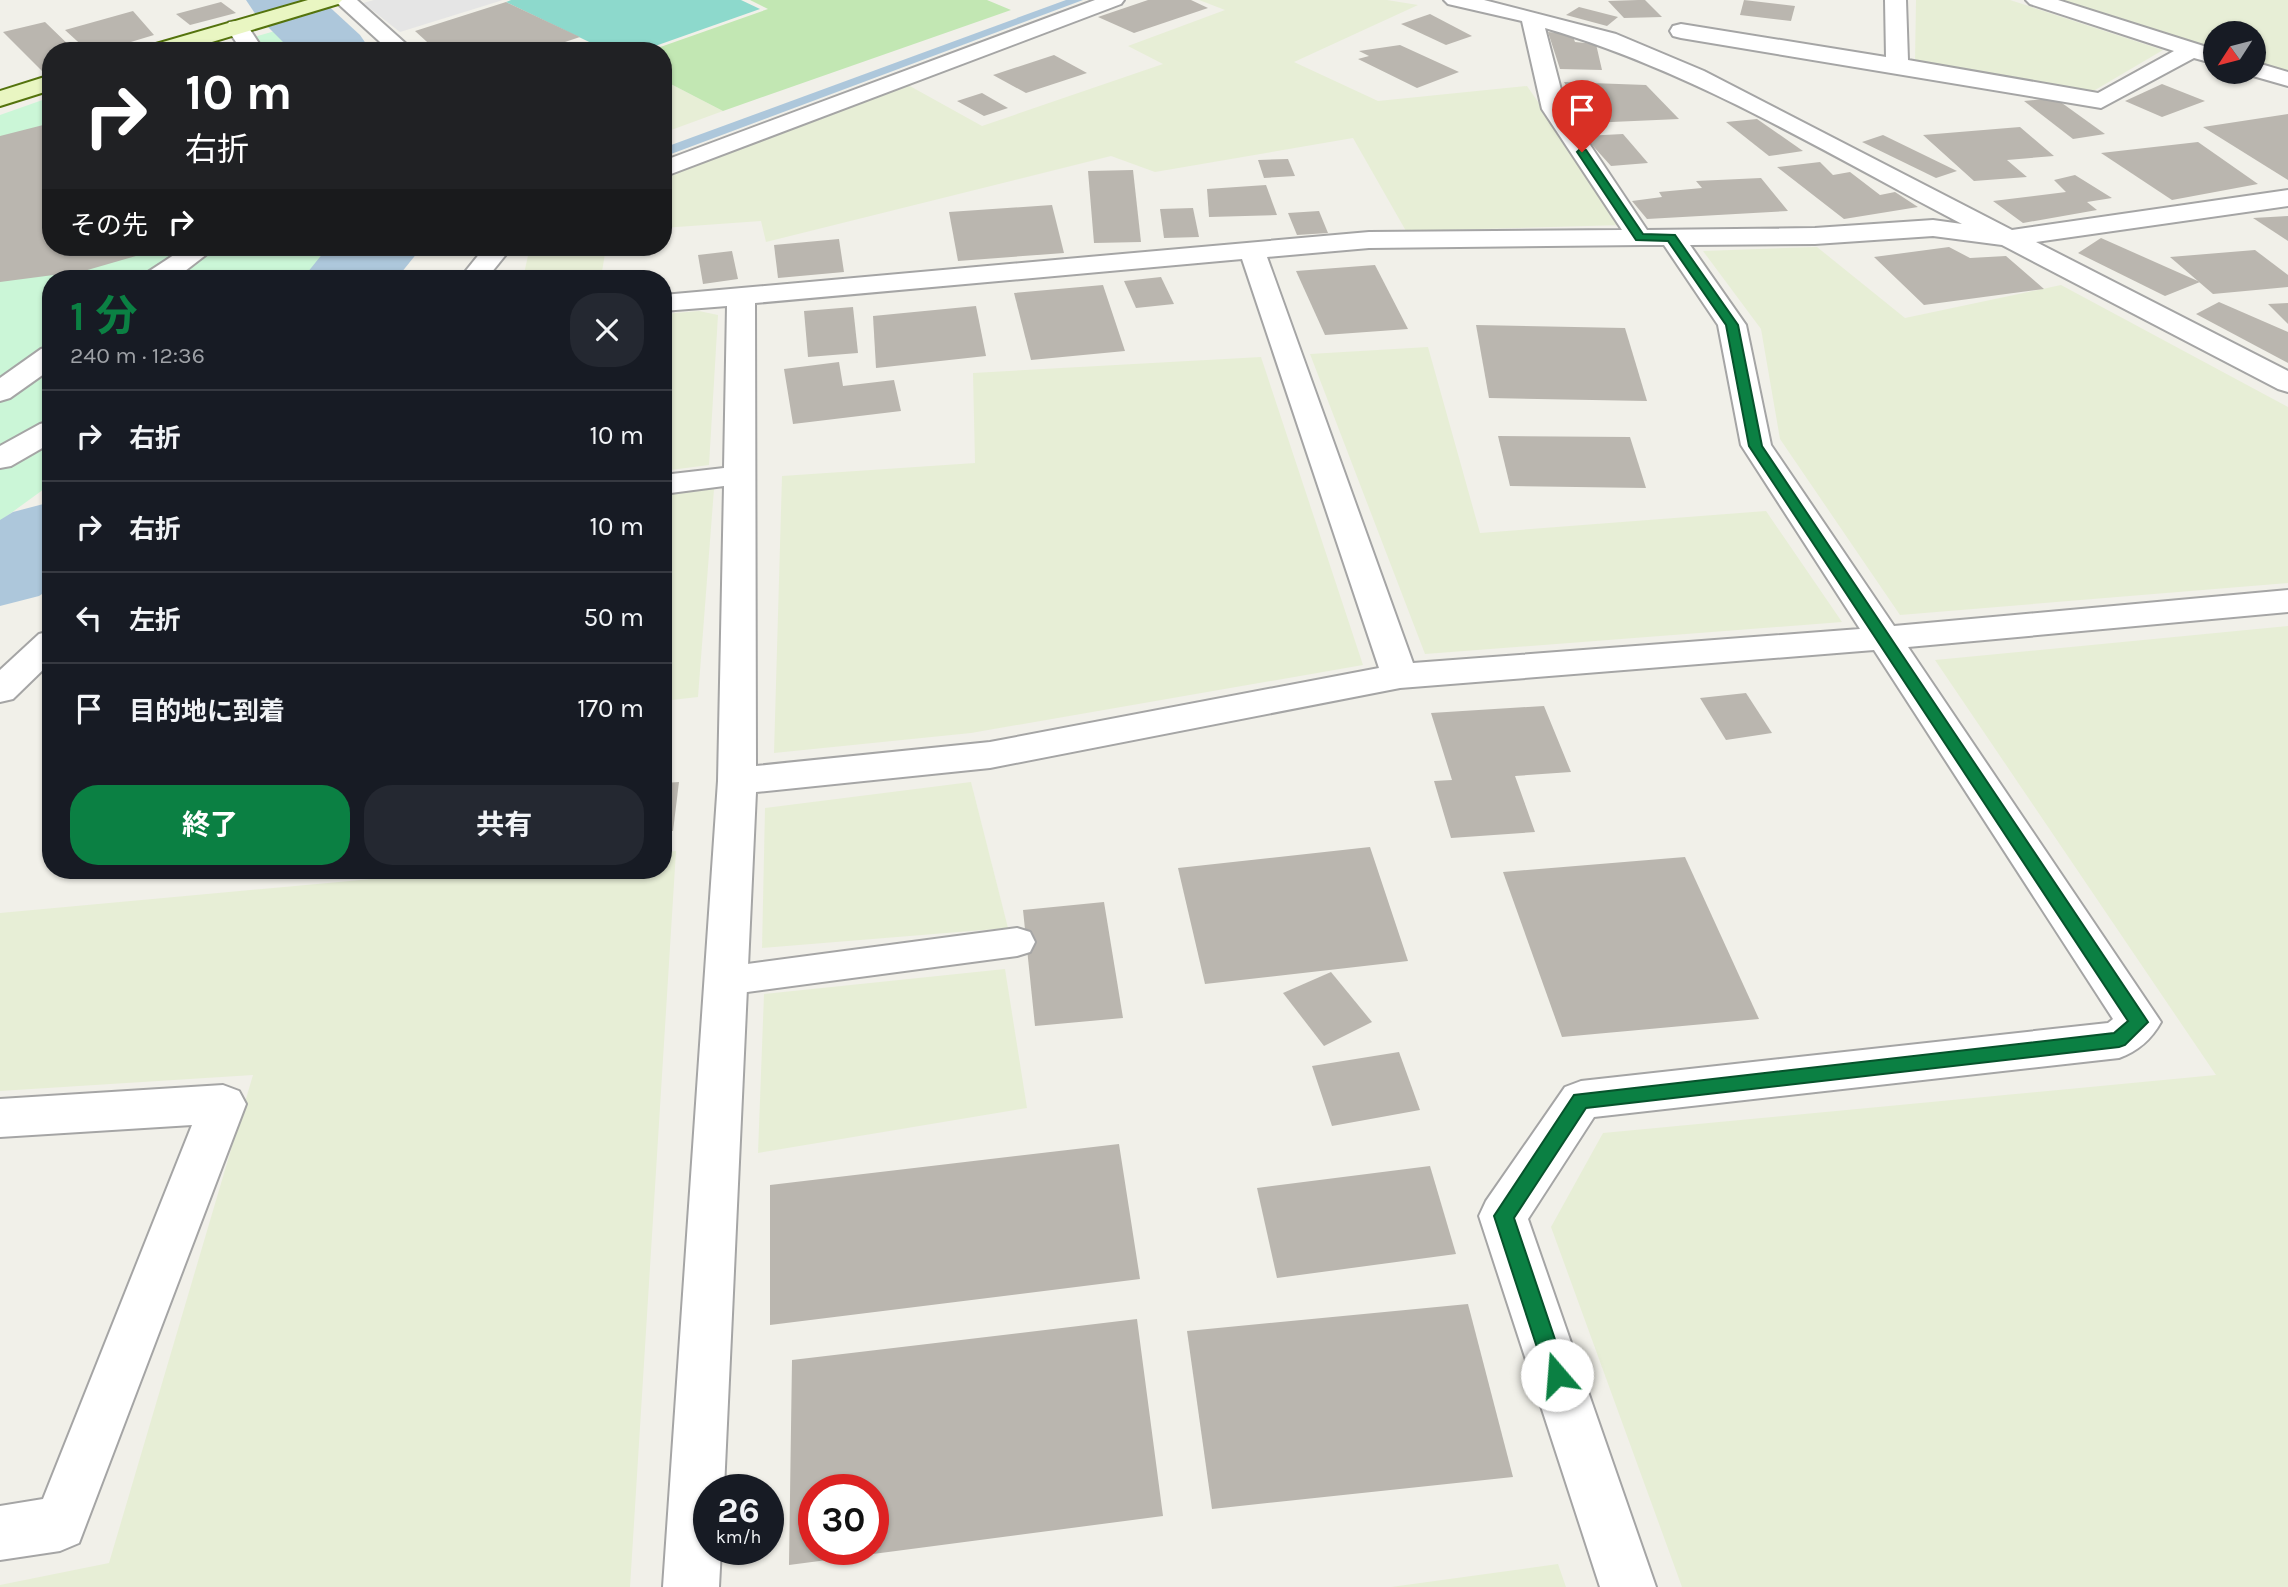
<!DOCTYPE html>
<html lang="ja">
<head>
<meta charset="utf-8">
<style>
	body { margin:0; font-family:Karla,"Noto Sans JP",sans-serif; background:#242831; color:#f1f3f6; height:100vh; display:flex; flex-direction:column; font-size:26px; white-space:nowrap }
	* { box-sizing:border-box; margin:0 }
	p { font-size:23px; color:#9ea1a6 }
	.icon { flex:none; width:38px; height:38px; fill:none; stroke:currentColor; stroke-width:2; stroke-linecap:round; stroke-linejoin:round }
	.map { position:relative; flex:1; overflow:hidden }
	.side { position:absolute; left:42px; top:270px; width:630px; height:609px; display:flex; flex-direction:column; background:#171b24; border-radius:28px; box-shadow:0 2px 5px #0004 }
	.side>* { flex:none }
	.top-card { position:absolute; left:42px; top:42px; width:630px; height:214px; border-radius:28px; box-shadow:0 2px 5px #0004; background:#202124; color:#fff; overflow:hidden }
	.needle { width:46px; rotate:234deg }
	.fabs { position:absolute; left:2203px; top:21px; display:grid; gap:14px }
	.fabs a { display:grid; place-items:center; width:63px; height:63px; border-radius:50%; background:#171b24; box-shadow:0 2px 5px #0004; font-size:35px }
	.speed { position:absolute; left:693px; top:1474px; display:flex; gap:14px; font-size:35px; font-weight:700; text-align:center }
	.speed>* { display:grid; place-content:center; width:91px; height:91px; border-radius:50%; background:#171b24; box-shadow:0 2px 5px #0004; line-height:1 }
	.speed small { font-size:18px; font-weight:400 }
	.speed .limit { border:10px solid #d22; background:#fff; color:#111 }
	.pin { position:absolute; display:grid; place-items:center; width:60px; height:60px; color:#fff; margin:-72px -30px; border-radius:50% 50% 50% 0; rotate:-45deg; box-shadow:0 0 7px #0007 }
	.pin .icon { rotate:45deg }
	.me { position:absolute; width:77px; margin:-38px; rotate:342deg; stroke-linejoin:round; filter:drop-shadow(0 0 5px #0008) }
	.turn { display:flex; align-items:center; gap:24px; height:147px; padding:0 28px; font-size:32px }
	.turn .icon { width:91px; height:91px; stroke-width:2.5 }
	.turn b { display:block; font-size:49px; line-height:60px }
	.then { display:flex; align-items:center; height:66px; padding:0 28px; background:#0003; gap:14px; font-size:26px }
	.round { display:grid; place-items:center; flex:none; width:74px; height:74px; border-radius:28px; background:#242831 }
	.headline { display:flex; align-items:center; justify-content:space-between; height:119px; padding:0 28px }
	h1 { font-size:42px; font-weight:700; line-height:52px; color:#0b8043 }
	.button { display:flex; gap:14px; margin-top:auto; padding:14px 28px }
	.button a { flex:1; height:80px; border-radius:28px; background:#0b8043; color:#fff; font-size:28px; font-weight:700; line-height:80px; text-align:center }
	.button a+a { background:#242831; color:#f1f3f6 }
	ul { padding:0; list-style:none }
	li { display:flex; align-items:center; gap:21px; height:91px; padding:0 28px; border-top:2px solid #363941 }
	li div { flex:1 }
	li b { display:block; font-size:26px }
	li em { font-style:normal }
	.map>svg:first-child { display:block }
	.farmland { fill:#e7eed6 }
	.grass { fill:#c2e7b3 }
	.park { fill:#cbf6d7 }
	.pitch { fill:#8dd9cc }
	.parking { fill:#e5e5e5 }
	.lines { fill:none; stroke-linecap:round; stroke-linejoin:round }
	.stream { fill:#adc7db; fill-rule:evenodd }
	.river { fill:#adc7db; fill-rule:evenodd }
	.building { fill:#bab6af; fill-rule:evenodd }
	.lane-casing { stroke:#a5a5a5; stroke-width:4 }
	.street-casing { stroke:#a5a5a5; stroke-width:4 }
	.secondary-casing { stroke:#54730d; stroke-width:4 }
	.lane { fill:#fff; fill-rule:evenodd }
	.street { fill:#fff; fill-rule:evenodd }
	.secondary { fill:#e9f6c2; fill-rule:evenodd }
	.route { fill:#0b8043; stroke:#07532c; stroke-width:2 }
</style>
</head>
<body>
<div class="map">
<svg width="2288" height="1587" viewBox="0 0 2288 1587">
	<rect width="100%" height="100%" fill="#f1f0e9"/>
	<!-- farmland -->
	<g class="farmland">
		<polygon points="1199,0 1387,0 1418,5 1294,62 1378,101 1527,86 1624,225 1406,231 1353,138 1155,172 1111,156 766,242 761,221 663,228 663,179 761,139 908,85 982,126 1163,64 1128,46 1225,10"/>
		<polygon points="1916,0 2010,0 2163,50 2090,93 1915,62"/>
		<polygon points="2056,0 2288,0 2288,72 2254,62 2254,33 2216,33 2215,50"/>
		<polygon points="663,80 723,111 663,133"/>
		<polygon points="530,247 606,247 601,278 523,278"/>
		<polygon points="1817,247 1905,318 2061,285 2288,407 2288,583 1900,615 1780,439 1761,329 1703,251"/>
		<polygon points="699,311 718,315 709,465 663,471 663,314"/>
		<polygon points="1428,347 1480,533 1766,511 1842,622 1425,654 1310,354"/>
		<polygon points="1261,357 1363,665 971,733 774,753 782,476 975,463 973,373"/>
		<polygon points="714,489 698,697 663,701 663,495"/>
		<polygon points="2288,626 2288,1587 1682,1587 1551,1227 1603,1133 2216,1075 1935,660"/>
		<polygon points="971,782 1008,928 762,948 765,808"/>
		<polygon points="676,851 630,1587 0,1587 0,1585 109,1563 253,1075 0,1091 0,913 470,870 663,870 663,852"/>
		<polygon points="1005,969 1027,1108 758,1153 764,994"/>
		<polygon points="1558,1564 1566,1587 1391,1587"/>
	</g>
	<!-- grass -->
	<polygon class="grass" points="750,0 987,0 1011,10 723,111 663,80 663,51 649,51 768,9"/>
	<!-- park -->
	<g class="park">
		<polygon points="275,31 300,51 205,51"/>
		<polygon points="51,97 51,247 332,247 308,278 51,278 51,484 0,521 0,115"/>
	</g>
	<!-- pitch -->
	<polygon class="pitch" points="511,0 741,0 760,9 641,51 608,51 506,2"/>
	<!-- parking -->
	<polygon class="parking" points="374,0 503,0 400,32 363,3"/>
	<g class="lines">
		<!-- stream -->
		<g class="stream">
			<polygon points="1066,0 1083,0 663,157 663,148"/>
			<polygon points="377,247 399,247 397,250 372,257 365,253"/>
		</g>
		<!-- river -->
		<g class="river">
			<polygon points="246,0 322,0 360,35 371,51 292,51 256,15"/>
			<polygon points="328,247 422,247 397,278 303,278"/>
			<polygon points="51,502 51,588 39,596 0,606 0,520 13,512"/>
		</g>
	</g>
	<!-- building -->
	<g class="building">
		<polygon points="1148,0 1191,0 1208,8 1134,33 1098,17"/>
		<polygon points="1638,0 1645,0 1662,17 1624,18 1608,1"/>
		<polygon points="1744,0 1795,6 1791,21 1740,15"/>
		<polygon points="221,2 236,13 190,25 176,14"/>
		<polygon points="506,2 580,37 553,46 564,51 437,51 415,31"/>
		<polygon points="1579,7 1618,17 1607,26 1566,15"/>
		<polygon points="133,11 154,35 101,51 88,51 65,30"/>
		<polygon points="1430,14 1472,36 1446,45 1401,24"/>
		<polygon points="45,22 75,51 51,51 51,68 42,71 3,32"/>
		<polygon points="1548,32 1572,34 1575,42 1596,44 1602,70 1560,69"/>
		<polygon points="1400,45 1459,72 1417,88 1358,59 1369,56 1359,51"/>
		<polygon points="1054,55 1087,73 1026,93 993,75"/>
		<polygon points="1564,82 1646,85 1679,119 1589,123"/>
		<polygon points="2162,84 2205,101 2162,117 2125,101"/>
		<polygon points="982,93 1008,108 984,116 957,101"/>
		<polygon points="2055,98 2105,134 2073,139 2024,101"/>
		<polygon points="2288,114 2288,180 2203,127"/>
		<polygon points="1757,119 1803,151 1769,156 1726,122"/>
		<polygon points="51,123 51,247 167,247 84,271 0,282 0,136"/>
		<polygon points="2020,127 2054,156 2007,160 2027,177 1974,181 1923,135"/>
		<polygon points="1623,134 1648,163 1611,166 1584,136"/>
		<polygon points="1883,135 1957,171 1936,178 1862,142"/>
		<polygon points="2198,142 2258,184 2172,200 2101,153"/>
		<polygon points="1288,159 1295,176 1264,178 1258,160"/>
		<polygon points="1820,162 1833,175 1850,172 1880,195 1895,192 1918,207 1844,219 1777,167"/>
		<polygon points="1133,170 1141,242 1094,243 1088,171"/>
		<polygon points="2075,175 2112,198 2087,202 2097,210 2023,223 1993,201 2066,192 2054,180"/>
		<polygon points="1761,178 1788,211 1647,219 1632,201 1662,197 1659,192 1702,188 1696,181"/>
		<polygon points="1266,185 1277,215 1209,217 1207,189"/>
		<polygon points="1052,205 1064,253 958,261 949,212"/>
		<polygon points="1193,208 1199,237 1164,238 1160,209"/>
		<polygon points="1319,211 1328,233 1297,235 1288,213"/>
		<polygon points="2288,216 2288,241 2253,218"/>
		<polygon points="2101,238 2200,282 2165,296 2078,253"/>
		<polygon points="839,239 844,272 778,278 774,245"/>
		<polygon points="1949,247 1970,258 2006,256 2044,289 1924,305 1874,257"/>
		<polygon points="2255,250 2288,275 2288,287 2213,294 2170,257"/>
		<polygon points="732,251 738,279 703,284 698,255"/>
		<polygon points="1375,265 1408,329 1325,335 1296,271"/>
		<polygon points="1161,277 1174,304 1136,308 1124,281"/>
		<polygon points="1103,285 1125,351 1031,360 1014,293"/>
		<polygon points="2219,302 2288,332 2288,363 2196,314"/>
		<polygon points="2288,303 2288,324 2268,304"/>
		<polygon points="976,306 986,356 876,368 873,316"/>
		<polygon points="853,307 858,353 808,357 804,311"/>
		<polygon points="1476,325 1625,328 1647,401 1489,398"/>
		<polygon points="839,362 843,386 894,380 901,411 793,424 784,369"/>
		<polygon points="1498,436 1630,437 1646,488 1510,486"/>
		<polygon points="1746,693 1772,733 1726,740 1700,698"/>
		<polygon points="1544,706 1571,772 1515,776 1535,832 1451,838 1434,781 1452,780 1431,713"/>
		<polygon points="679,782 673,831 663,831 663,783"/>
		<polygon points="1370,847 1408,961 1205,984 1178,868"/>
		<polygon points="1685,857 1759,1019 1562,1037 1503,872"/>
		<polygon points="1104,902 1123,1018 1035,1026 1023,910"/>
		<polygon points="1331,972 1372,1022 1324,1046 1283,993"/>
		<polygon points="1399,1052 1420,1110 1332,1126 1312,1066"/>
		<polygon points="1119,1144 1140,1279 770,1325 770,1185"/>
		<polygon points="1430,1166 1456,1254 1277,1278 1257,1188"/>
		<polygon points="1468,1304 1513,1477 1212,1509 1187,1331"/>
		<path d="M1137,1319L1163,1516L789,1565L792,1360ZM814,1489H873V1549H814Z"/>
	</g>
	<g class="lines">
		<!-- lane casing -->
		<g class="lane-casing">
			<polygon id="lane" points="1017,928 1030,932 1035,942 1030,952 1017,956 725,995 712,991 707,981 712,971 725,967"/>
		</g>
		<!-- street casing -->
		<g class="street-casing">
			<g id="street">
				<polygon points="334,0 357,0 414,51 390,51"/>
				<polygon points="1095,0 1124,0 1121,4 663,177 663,161"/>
				<path d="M1444,0H1484L1616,34L1704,71L2012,230L2288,190V206L2036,242L2288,371V392L2278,389L2002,245L1933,236L1815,244L1690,245L1746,325L1771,445L1894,626L2288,590V612L1908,647L2161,1022C2151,1040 2138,1051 2119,1058L1594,1117L1528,1219L1656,1587H1600L1479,1216L1486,1201L1565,1087L1581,1081L2108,1023L2113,1019L1874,650L1400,688L990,768L756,792L724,1489H709V1549H721L719,1587H663L718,781L724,486L663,494V475L724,468L727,306L663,311V295L1369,232L1622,230L1542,109L1522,21L1448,4ZM1545,28C1693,71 1826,153 1962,224L1933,220L1815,228L1647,230L1566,109ZM1642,245H1664L1718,325L1741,445L1860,629L1413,663L1267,257L1369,248ZM1242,259L1379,668L990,742L756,766L755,303Z"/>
				<polygon points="1885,0 1906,0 1908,60 2098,93 2174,51 2030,4 2026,0 2058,0 2213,49 2216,55 2205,61 2194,58 2101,108 1681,38 1673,36 1670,31 1673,26 1681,24 1886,57"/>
				<polygon points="237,21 245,22 264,51 242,51 226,27 229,22"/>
				<polygon points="2254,62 2288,72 2288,86 2246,74 2245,72 2254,72"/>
				<polygon points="186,247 216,247 176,278 145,278 148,272"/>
				<polygon points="485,247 512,247 487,278 460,278"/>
				<polygon points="51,346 51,369 10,398 0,401 0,378 41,349"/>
				<polygon points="51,421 51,443 11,466 0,468 0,446 40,424"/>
				<polygon points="51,631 51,662 13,699 0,702 0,670 39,634"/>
				<polygon points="223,1085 239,1091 246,1104 79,1543 60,1551 0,1560 0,1506 43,1499 192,1125 0,1137 0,1099"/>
			</g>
		</g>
		<!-- secondary casing -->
		<g class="secondary-casing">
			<g id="secondary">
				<polygon points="308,0 342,0 338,4 182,51 146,51 149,46"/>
				<polygon points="51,75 51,90 0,106 0,91"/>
			</g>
		</g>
		<!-- lane -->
		<use href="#lane" class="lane"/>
		<!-- street -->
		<use href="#street" class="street"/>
		<!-- secondary -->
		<use href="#secondary" class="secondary"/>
	</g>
	<!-- route -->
	<polygon class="route" points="1579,150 1586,150 1643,234 1675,235 1738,325 1762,446 2148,1022 2125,1045 2119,1047 1586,1108 1514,1218 1567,1375 1564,1382 1557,1385 1549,1382 1546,1375 1494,1216 1574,1095 2114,1033 2128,1021 1749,446 1726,325 1668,241 1636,240 1577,152"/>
</svg>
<div class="fabs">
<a><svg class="needle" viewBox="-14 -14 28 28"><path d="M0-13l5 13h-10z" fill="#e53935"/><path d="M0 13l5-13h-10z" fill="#9ea1a6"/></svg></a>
</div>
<div class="speed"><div>26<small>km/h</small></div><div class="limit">30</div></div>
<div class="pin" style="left:1582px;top:152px;background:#d93025"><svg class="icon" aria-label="arrive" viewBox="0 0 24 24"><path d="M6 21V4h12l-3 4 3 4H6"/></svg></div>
<svg class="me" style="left:1557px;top:1375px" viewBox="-20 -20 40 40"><circle r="19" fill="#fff"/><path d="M0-13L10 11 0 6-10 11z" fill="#0b8043"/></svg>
<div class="top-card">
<div class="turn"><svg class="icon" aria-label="right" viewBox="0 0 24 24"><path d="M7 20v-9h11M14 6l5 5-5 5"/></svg><div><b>10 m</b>右折</div></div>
<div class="then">その先<svg class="icon" aria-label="right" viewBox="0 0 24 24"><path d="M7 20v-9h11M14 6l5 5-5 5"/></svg></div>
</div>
<section class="side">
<div class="headline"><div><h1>1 分</h1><p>240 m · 12:36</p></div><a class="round"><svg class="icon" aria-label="close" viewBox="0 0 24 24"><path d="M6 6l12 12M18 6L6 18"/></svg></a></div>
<ul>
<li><svg class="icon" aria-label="right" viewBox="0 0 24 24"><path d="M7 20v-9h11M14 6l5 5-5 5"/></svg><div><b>右折</b></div><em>10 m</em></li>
<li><svg class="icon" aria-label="right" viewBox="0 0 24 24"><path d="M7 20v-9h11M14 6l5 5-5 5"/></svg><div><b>右折</b></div><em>10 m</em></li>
<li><svg class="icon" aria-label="left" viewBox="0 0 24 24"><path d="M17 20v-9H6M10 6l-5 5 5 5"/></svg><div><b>左折</b></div><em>50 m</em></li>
<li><svg class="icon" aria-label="arrive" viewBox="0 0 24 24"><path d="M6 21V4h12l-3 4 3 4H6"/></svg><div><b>目的地に到着</b></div><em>170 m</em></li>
</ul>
<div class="button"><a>終了</a><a>共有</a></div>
</section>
</div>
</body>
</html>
